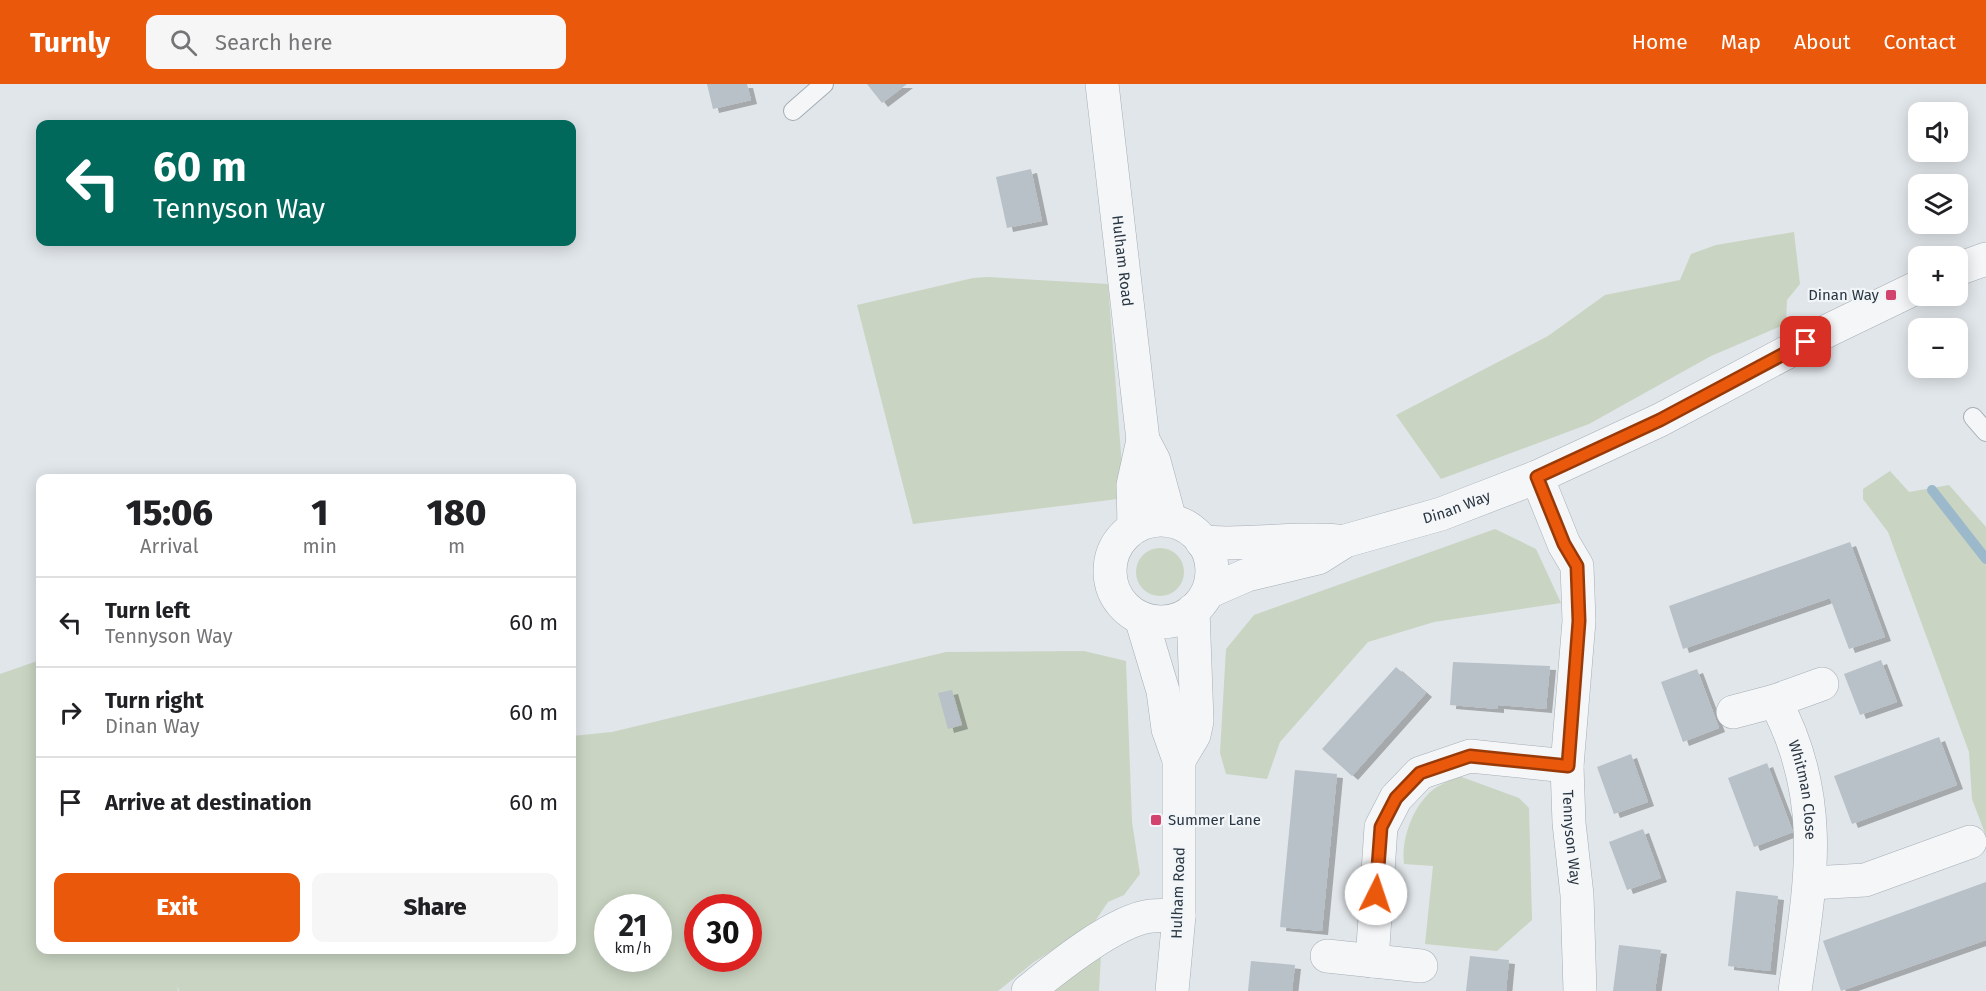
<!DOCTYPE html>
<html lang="en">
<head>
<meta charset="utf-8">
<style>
	body { margin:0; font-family:"Fira Sans",sans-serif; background:#f6f6f6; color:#202124; height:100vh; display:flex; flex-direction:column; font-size:22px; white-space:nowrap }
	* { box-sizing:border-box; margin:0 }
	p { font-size:20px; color:#757577 }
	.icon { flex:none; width:33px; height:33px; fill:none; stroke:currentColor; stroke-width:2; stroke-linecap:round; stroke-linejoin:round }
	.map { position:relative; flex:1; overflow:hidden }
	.drawer { position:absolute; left:36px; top:390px; width:540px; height:480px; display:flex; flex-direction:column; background:#fff; border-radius:12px; box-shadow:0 3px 15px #0003 }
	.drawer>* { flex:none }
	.banner { position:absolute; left:36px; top:36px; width:540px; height:126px; border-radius:12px; box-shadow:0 3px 15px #0003; background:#00695c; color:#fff; overflow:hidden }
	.buttons { position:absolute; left:1908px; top:18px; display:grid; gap:12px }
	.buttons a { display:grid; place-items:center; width:60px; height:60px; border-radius:12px; background:#fff; box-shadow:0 3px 15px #0003; font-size:30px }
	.speed { position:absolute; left:594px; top:810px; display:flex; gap:12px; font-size:30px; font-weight:700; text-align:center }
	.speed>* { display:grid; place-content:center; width:78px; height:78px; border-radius:50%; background:#fff; box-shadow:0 3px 15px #0003; line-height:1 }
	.speed small { font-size:15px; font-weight:400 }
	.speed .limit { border:9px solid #d22; background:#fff; color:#111 }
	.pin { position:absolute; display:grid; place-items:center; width:51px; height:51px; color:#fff; margin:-26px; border-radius:12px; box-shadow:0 3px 9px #0006 }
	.me { position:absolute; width:66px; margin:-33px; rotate:4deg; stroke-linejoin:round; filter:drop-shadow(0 0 4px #0008) }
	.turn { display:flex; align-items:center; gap:21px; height:126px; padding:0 18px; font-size:27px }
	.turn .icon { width:78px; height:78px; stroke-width:2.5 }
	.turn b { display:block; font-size:42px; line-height:51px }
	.eta { display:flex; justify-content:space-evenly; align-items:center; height:102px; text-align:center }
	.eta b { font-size:36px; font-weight:800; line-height:42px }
	.action { display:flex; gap:12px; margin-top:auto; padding:12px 18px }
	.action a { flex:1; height:69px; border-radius:12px; background:#ea580c; color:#fff; font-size:24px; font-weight:800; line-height:69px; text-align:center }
	.action a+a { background:#f6f6f6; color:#202124 }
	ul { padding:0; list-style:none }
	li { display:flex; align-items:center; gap:18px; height:90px; padding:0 18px; border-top:2px solid #e0e0e0 }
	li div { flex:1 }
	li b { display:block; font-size:22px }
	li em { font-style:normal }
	header { display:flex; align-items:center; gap:36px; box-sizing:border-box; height:84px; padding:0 30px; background:#ea580c; color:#fff }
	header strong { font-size:28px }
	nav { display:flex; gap:33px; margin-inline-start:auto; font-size:21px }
	.search { width:420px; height:54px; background:#f6f6f6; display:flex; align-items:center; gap:15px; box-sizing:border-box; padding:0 21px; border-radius:12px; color:#757577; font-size:22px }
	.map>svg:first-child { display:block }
	.green { fill:#c9d4c2; fill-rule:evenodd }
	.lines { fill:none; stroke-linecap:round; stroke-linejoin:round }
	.stream { stroke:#9bb9cb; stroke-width:10 }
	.building { fill:#b8c0c8; filter:url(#shadow) }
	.service-casing { stroke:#a6aeb5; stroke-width:20 }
	.minor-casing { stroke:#a6aeb5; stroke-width:34 }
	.tertiary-casing { stroke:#a6aeb5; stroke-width:34 }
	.service { stroke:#f4f6f8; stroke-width:18 }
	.minor { stroke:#f4f6f8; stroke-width:33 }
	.tertiary { stroke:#f4f6f8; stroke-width:33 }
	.route-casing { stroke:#983908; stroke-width:15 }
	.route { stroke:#ea580c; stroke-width:10 }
	.poi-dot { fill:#d2446d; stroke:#f1f5f7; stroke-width:2 }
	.labels { text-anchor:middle; stroke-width:4.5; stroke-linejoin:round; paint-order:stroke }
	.street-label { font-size:15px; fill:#293643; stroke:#f1f5f7 }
	.poi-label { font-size:15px; fill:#293643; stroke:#f1f5f7; text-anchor:end }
</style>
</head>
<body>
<header>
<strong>Turnly</strong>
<div class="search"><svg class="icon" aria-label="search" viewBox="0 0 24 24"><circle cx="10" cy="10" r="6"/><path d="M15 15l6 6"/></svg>Search here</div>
<nav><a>Home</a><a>Map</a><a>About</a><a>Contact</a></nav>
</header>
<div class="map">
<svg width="1986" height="907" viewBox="0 0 1986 907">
	<defs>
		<filter id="shadow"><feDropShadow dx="6" dy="4" stdDeviation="0" flood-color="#0004"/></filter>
	</defs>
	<rect width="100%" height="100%" fill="#e1e6ea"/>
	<!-- green -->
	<g class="green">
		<polygon points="1794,148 1800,200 1787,216 1786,240 1711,272 1589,340 1441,395 1396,331 1548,252 1605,211 1680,196 1691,170 1716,161"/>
		<polygon points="988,193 1108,200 1122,383 1118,415 913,440 857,221 973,194"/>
		<polygon points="1890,387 1909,408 1949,401 1986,443 1986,752 1972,715 1969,668 1888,448 1863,415 1863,405"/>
		<polygon points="1495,445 1536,465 1561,519 1434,538 1368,558 1280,658 1267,695 1226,690 1220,669 1226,565 1254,531"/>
		<circle cx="1160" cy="488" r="24"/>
		<path d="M1084,567L1126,577L1132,738L1140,790L1124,811L1108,818L1093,840L1034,878L998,907H179L177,901L178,907H0V590L40,576V866H572V652L612,648L946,568ZM608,824H658V874H608ZM698,824H748V874H698Z"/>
		<path d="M1459,692L1519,714L1529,724L1532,836L1497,867L1425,860L1433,782L1404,780C1401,755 1413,721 1434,705C1441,700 1451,696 1459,692Z"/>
		<polygon points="1101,871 1099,907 1050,907"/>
	</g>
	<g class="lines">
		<!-- stream -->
		<polyline class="stream" points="1932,406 1986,475"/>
	</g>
	<!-- building -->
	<g class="building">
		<polygon points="707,0 747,0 751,16 713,25"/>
		<polygon points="867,0 907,0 882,19"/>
		<polygon points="1031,85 1042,137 1007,144 996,93"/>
		<polygon points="1850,458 1885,553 1849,565 1830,514 1683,565 1669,522"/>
		<polygon points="1881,576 1897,618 1860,631 1844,590"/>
		<polygon points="1453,578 1550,582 1546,625 1498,621 1498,625 1450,621"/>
		<polygon points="1396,583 1426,609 1352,692 1322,665"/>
		<polygon points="1697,585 1719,644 1683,658 1661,598"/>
		<polygon points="952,606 962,641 948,645 938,609"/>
		<polygon points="1939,653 1957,701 1852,740 1834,692"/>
		<polygon points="1631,670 1648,718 1614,730 1597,683"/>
		<polygon points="1767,679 1793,748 1754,763 1728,694"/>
		<polygon points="1295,686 1337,690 1322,847 1280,843"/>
		<polygon points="1643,745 1661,794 1627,806 1609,758"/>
		<polygon points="1986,798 1986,856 1841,907 1823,857"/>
		<polygon points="1736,807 1778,812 1770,887 1728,882"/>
		<polygon points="1619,861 1661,866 1655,907 1613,907"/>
		<polygon points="1470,872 1509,876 1506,907 1466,907"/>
		<polygon points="1251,877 1295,881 1292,907 1248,907"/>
	</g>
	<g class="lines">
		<!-- service casing -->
		<g class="service-casing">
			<g id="service">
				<polyline points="793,27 824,0"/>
				<polyline points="1973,333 1986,348"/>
			</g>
		</g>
		<!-- minor casing -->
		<g class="minor-casing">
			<g id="minor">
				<path id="s1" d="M1537,393L1564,460L1577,482L1579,537L1567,682L1569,739L1577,811L1580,907"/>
				<path id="s2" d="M1775,617C1828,716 1810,802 1795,907"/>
				<polyline points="1733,628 1775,617 1822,600"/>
				<polyline points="1811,799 1865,796 1970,758"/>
				<polyline points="1327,872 1421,882"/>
				<polyline points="1372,877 1381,743 1396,714 1420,689 1470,672 1567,682"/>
				<path d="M1028,907C1056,884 1115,836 1151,832C1160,831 1170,832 1179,832"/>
			</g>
		</g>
		<!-- tertiary casing -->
		<g class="tertiary-casing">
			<g id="tertiary">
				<path id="s3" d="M1102,0L1143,356L1154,377L1170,436"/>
				<polyline points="1958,185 1986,175"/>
				<circle cx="1161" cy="487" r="51"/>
				<polyline points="1134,442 1133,401 1143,356"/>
				<path d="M1202,458C1247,462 1292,453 1337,457"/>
				<path id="s4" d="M1208,508L1247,491L1318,474L1345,457L1441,430L1537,393L1660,336L1827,247L1918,203"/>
				<polyline points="1141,534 1163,607 1168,645 1179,676 1179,832 1172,907"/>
				<polyline points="1179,676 1194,651 1197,637 1193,526"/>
			</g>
		</g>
		<!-- service -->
		<use href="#service" class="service"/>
		<!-- minor -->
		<use href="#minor" class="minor"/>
		<!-- tertiary -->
		<use href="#tertiary" class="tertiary"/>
	</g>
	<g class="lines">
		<!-- route casing -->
		<g class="route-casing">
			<polyline id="route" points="1376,810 1381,743 1396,714 1420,689 1470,672 1568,682 1579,537 1577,482 1564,460 1537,393 1660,336 1806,258"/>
		</g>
		<!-- route -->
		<use href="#route" class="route"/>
	</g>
	<!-- markers -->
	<g class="poi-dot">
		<rect x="1885" y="205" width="12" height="12" rx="3"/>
		<rect x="1150" y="730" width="12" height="12" rx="3"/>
	</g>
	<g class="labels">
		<!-- street labels -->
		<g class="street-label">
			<text dy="5" stroke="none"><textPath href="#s3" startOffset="178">Hulham Road</textPath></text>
			<text dy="5" stroke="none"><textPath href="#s4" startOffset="264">Dinan Way</textPath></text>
			<text dy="5" stroke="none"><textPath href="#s2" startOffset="94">Whitman Close</textPath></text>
			<text dy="5" stroke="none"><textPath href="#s1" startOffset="370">Tennyson Way</textPath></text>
			<text transform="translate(1178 809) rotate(-88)" y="5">Hulham Road</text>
		</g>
		<!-- poi labels -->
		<g class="poi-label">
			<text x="1879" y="216">Dinan Way</text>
			<text x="1168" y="741" text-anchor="start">Summer Lane</text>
		</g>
	</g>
</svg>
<div class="buttons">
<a><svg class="icon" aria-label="sound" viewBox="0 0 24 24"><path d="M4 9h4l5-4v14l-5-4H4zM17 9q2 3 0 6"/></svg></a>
<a><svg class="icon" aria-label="layers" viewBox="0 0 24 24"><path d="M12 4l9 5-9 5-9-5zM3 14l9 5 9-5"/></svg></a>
<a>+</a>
<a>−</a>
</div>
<div class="speed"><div>21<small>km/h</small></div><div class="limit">30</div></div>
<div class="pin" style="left:1806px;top:258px;background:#d93025"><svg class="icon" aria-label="arrive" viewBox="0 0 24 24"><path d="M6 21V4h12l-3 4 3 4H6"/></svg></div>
<svg class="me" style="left:1376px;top:810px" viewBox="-20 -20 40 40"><circle r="19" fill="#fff"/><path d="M0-13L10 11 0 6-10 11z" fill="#ea580c"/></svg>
<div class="banner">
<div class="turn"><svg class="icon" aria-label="left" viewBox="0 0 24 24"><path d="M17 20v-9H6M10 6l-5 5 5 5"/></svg><div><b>60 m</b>Tennyson Way</div></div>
</div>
<section class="drawer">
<div class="eta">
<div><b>15:06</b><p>Arrival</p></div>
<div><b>1</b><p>min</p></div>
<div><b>180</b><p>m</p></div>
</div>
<ul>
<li><svg class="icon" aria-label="left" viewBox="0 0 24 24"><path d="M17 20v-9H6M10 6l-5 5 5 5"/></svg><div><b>Turn left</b><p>Tennyson Way</p></div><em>60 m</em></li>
<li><svg class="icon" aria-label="right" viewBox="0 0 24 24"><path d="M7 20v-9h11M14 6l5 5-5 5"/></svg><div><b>Turn right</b><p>Dinan Way</p></div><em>60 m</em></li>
<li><svg class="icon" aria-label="arrive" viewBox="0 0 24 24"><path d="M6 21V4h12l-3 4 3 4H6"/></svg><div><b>Arrive at destination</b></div><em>60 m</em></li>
</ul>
<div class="action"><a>Exit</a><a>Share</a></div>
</section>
</div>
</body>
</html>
